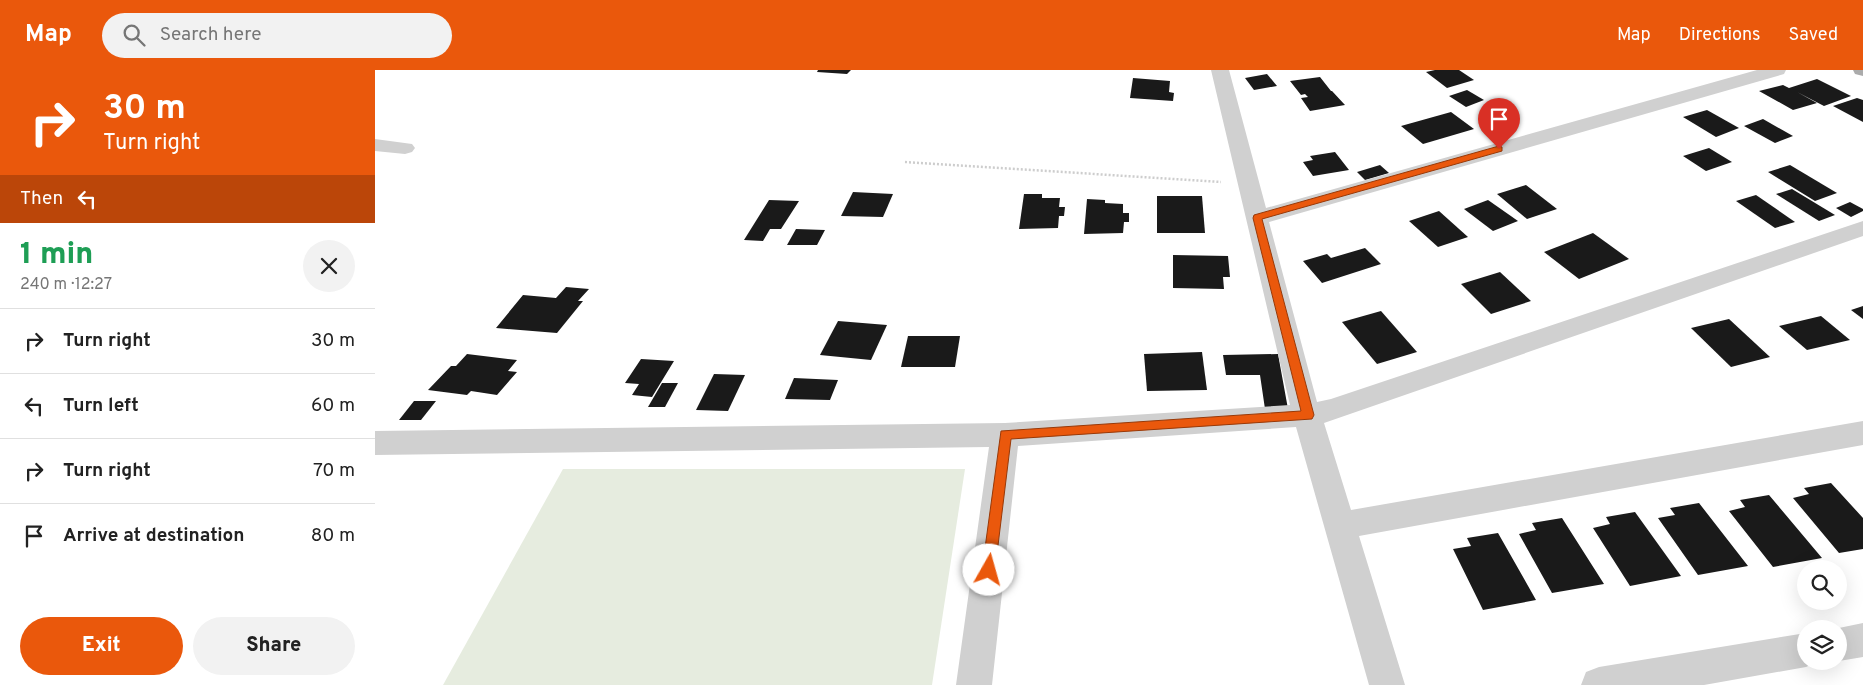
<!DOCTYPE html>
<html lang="en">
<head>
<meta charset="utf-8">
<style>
	body { margin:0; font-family:Overpass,sans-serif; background:#f2f2f2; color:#222; height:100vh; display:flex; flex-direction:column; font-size:19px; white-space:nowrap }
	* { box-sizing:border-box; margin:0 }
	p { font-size:16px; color:#767676 }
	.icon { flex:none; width:28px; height:28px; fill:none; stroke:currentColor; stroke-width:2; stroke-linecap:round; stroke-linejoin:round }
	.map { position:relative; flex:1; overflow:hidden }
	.sheet { display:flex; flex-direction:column; background:#fff; width:375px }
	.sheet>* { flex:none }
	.guide { background:#ea580c; color:#fff; overflow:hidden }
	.fabs { position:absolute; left:1422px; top:490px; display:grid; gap:10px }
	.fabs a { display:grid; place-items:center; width:50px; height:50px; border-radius:50%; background:#fff; box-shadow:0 5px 20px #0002; font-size:25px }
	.pin { position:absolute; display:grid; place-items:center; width:42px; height:42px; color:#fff; margin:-51px -21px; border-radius:50% 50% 50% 0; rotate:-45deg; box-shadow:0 0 5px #0007 }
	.pin .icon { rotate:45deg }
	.me { position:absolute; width:55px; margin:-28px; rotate:7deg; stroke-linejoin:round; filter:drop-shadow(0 0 4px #0008) }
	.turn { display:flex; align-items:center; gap:18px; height:105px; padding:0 20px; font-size:22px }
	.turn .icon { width:65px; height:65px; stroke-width:2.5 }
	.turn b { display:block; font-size:35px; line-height:42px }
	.then { display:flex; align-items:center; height:48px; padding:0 20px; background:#0003; gap:10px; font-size:19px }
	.round { display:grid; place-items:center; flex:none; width:52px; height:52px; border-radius:26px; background:#f2f2f2 }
	.head { display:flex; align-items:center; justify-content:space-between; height:85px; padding:0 20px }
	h1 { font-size:30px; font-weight:800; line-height:38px; color:#1e9e55 }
	.action { display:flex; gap:10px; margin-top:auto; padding:10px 20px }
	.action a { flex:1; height:58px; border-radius:30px; background:#ea580c; color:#fff; font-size:20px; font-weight:800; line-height:58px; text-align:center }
	.action a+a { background:#f2f2f2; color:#222 }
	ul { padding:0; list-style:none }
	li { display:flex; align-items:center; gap:15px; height:65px; padding:0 20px; border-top:1px solid #e0e0e0 }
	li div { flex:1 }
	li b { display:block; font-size:19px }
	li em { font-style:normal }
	header { display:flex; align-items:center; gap:30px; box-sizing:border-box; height:70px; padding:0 25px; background:#ea580c; color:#fff }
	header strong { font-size:24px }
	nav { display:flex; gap:28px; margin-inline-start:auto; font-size:18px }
	.search { width:350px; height:45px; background:#f2f2f2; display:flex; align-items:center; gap:12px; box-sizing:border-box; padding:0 18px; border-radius:28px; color:#767676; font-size:19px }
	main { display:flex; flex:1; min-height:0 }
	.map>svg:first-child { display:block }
	.green { fill:#e6ecdf }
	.building { fill:#1a1a1a }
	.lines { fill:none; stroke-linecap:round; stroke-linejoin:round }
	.path { stroke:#cdcdcd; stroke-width:2.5; stroke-dasharray:2 2; stroke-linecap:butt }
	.minor { fill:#d0d0d0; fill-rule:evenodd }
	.major { fill:#ababab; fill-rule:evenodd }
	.route { fill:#ea580c; stroke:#983908 }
</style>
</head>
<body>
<header>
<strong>Map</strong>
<div class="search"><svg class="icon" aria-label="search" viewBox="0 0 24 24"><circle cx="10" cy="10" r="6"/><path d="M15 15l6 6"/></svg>Search here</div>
<nav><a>Map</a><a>Directions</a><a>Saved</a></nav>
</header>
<main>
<section class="sheet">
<div class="guide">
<div class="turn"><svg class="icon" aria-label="right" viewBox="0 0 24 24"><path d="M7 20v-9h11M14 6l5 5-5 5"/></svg><div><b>30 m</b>Turn right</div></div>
<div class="then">Then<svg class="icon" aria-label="left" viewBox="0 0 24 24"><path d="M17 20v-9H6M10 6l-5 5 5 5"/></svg></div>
</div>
<div class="head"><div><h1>1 min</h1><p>240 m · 12:27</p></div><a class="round"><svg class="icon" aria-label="close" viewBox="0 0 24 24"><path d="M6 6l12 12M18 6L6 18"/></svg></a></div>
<ul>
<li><svg class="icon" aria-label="right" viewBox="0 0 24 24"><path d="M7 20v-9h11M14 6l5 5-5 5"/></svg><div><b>Turn right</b></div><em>30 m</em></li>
<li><svg class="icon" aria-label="left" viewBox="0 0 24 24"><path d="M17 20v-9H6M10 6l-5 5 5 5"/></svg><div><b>Turn left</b></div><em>60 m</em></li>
<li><svg class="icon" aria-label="right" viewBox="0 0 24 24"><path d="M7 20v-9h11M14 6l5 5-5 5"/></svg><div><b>Turn right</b></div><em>70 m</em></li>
<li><svg class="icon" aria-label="arrive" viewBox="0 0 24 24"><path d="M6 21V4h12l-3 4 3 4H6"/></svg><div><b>Arrive at destination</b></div><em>80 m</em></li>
</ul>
<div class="action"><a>Exit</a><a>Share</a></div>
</section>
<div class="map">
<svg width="1488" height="615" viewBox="0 0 1488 615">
	<rect width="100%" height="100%" fill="#fff"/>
	<!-- green -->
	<polygon class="green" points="188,399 590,399 557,615 68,615"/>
	<!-- building -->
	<g class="building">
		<polygon points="443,0 476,0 472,4 442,2"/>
		<polygon points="1060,0 1084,0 1099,10 1072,18 1051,2"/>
		<polygon points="892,4 902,16 879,20 870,8"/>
		<polygon points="945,7 956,21 957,21 970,35 935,41 926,28 933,27 930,24 926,25 915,11"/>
		<polygon points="758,8 795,11 794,22 799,23 798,31 755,28"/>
		<polygon points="1442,9 1476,26 1449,36 1422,22 1442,33 1418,40 1384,21 1408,15 1414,18"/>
		<polygon points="1092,20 1109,30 1091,37 1074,26"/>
		<polygon points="1482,28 1488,30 1488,52 1458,36"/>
		<polygon points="1332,40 1364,58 1341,67 1308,47"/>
		<polygon points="1076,42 1099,59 1048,74 1026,56"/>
		<polygon points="1388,49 1418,66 1400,73 1369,56"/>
		<polygon points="1334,78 1357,92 1331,101 1308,86"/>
		<polygon points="960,82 974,100 938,106 928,92 938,90 935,86"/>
		<polygon points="1005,95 1014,103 990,110 982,102"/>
		<polygon points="1415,95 1462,123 1440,131 1393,102"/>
		<polygon points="1151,115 1182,139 1152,149 1122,124"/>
		<polygon points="1417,119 1460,145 1444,151 1401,124"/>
		<polygon points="478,122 518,124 508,147 466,146"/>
		<polygon points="649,124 667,124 667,128 685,128 684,137 690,137 689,146 684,146 683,158 644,159"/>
		<polygon points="1381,125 1420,152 1400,158 1361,131"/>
		<polygon points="782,126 827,126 830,163 782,163"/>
		<polygon points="712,129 730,130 730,133 748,134 748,143 754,143 754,152 749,152 748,163 709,164"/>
		<polygon points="394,130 424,131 406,159 395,159 388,171 369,170"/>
		<polygon points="1113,130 1143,151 1118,161 1089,139"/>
		<polygon points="1475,132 1488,139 1488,141 1476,147 1461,138"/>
		<polygon points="1064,141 1093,167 1063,177 1034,151"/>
		<polygon points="421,159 450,160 442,175 412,175"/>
		<polygon points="1218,163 1254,189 1204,209 1169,182"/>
		<polygon points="990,178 1006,194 947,213 928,191 952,184 956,188"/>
		<polygon points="798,185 853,186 855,207 848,207 849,219 798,218"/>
		<polygon points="1125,202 1156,231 1116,244 1086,214"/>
		<polygon points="191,217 214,219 203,231 208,231 182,263 121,258 148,225 181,228"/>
		<polygon points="1488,236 1488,249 1476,240"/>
		<polygon points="1006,241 1042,282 1002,294 967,252"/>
		<polygon points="1446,246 1475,270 1432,280 1404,256"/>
		<polygon points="1354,249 1395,287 1356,297 1316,258"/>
		<polygon points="463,251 512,255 496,290 445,285"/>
		<polygon points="533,266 585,266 580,297 526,297"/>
		<polygon points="827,282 832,320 772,321 769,284"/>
		<polygon points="92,284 142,290 133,301 142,302 122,325 96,321 92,325 53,320 76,296 81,296"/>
		<polygon points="903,284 913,339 890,339 885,305 851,305 848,285"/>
		<polygon points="266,289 299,291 277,327 257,325 264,314 250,313"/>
		<polygon points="339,304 370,305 353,341 321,340"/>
		<polygon points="419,308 463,310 455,330 410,329"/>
		<polygon points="287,313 303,313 290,337 273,337"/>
		<polygon points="39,331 61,331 46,350 24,350"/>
		<polygon points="1456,413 1488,448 1488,479 1464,483 1418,428 1434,424 1429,418"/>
		<polygon points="1394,425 1447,488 1398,497 1354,441 1370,437 1365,430"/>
		<polygon points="1324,433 1373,496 1323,505 1283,448 1300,445 1295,438"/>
		<polygon points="1260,442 1306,506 1255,516 1218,458 1235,454 1231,447"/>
		<polygon points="1187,448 1229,514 1177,523 1144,464 1161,460 1157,453"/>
		<polygon points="1123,463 1161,530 1108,540 1078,479 1096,476 1092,468"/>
	</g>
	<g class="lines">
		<!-- path -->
		<polyline class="path" points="530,92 846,112"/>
		<!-- minor -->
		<g class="minor">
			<polygon points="836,0 854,0 891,138 1382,0 1411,0 1409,4 894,152 942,332 956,329 1488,151 1488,166 949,353 976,440 1488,351 1488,375 984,466 1030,615 994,615 921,357 643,376 617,615 581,615 614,377 0,385 0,361 630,353 915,335"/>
			<polygon points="0,69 37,74 40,78 37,82 30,84 0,81"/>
			<polygon points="1488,553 1488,587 1464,591 1464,559 1459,559"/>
			<polygon points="1431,563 1431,591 1444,591 1431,597 1329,615 1206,615 1211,602 1224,597"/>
		</g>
		<!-- major -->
		<polygon class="major" points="1478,0 1488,0 1488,6 1480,4"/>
	</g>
	<!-- route -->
	<polygon class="route" points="1124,76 1127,77 1127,81 887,149 939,345 937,349 636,369 620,500 618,504 614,506 609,504 607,500 626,361 926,341 878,148 879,145"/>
</svg>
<div class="fabs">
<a><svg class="icon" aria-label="search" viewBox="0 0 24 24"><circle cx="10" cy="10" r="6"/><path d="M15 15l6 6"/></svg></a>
<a><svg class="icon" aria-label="layers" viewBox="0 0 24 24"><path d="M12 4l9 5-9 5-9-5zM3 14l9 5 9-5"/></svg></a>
</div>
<div class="pin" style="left:1124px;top:79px;background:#d93025"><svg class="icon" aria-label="arrive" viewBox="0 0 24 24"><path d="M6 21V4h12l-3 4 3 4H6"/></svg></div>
<svg class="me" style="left:614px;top:500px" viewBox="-20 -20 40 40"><circle r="19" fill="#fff"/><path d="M0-13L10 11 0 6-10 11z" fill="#ea580c"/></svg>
</div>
</main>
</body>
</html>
